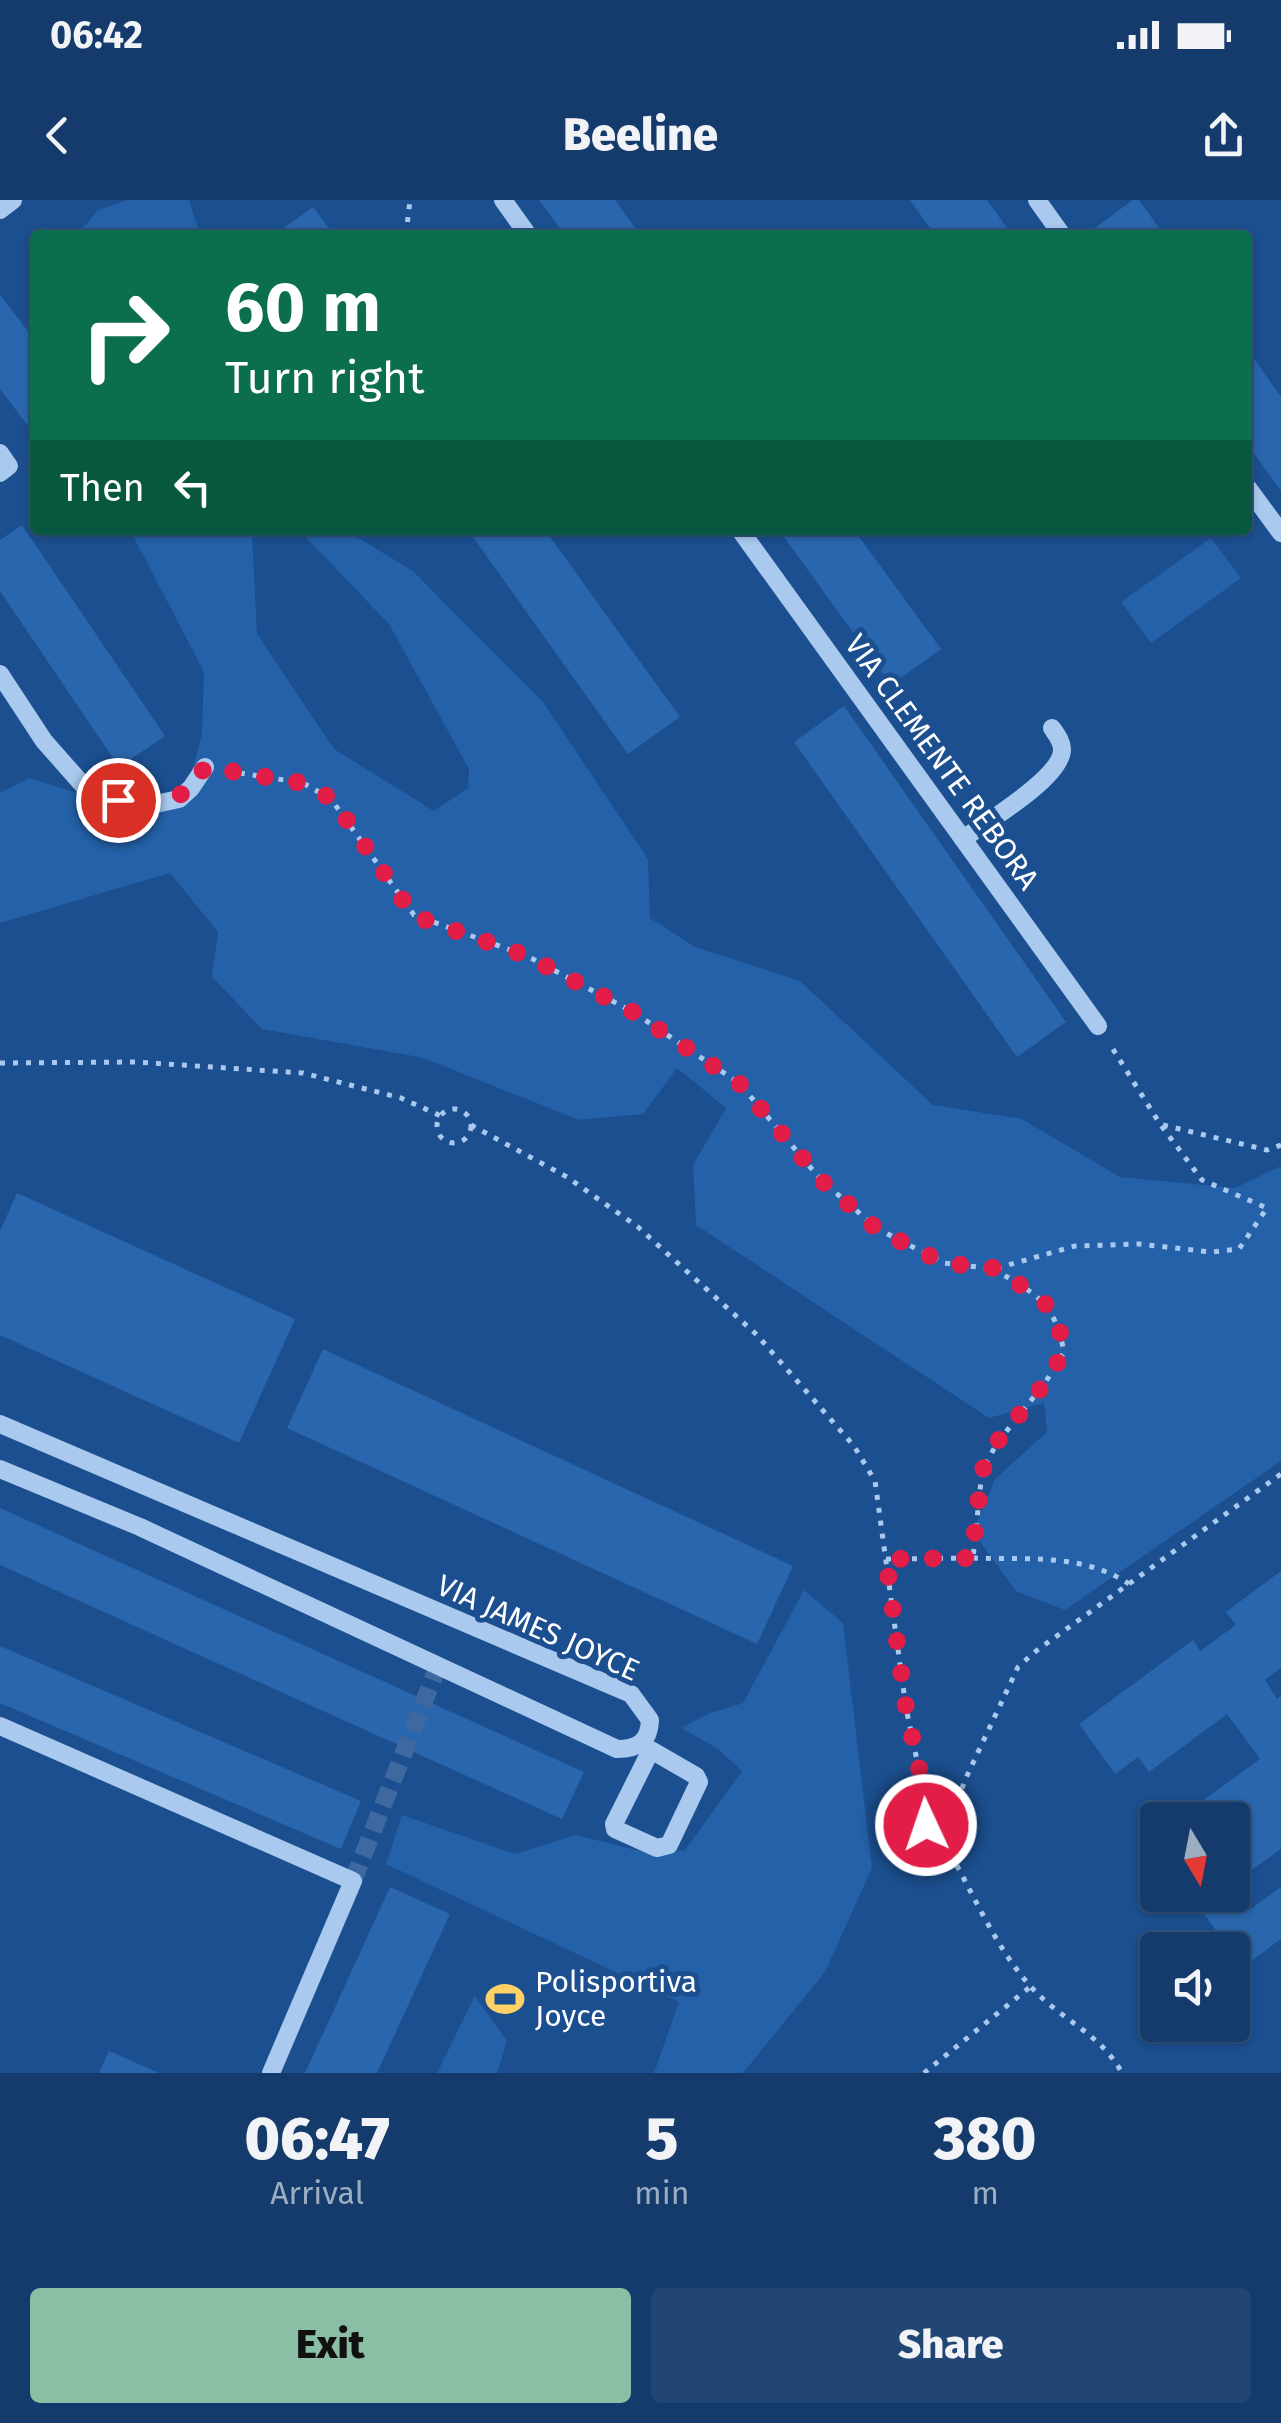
<!DOCTYPE html>
<html lang="en">
<head>
<meta charset="utf-8">
<style>
	body { margin:0; font-family:"Fira Sans",sans-serif; background:#214673; color:#f1f3f6; height:100vh; display:flex; flex-direction:column; font-size:38px; white-space:nowrap }
	* { box-sizing:border-box; margin:0 }
	p { font-size:32px; color:#9dadc1 }
	.icon { flex:none; width:55px; height:55px; fill:none; stroke:currentColor; stroke-width:2; stroke-linecap:round; stroke-linejoin:round }
	.map { position:relative; height:1873px; overflow:hidden }
	.side { display:flex; flex-direction:column; background:#143b6b; flex:1 }
	.side>* { flex:none }
	.hud { position:absolute; left:30px; top:30px; width:1222px; height:305px; border-radius:10px; box-shadow:0 2px 8px #0004,0 0 0 2px #33557e; background:#0b6e4f; color:#fff; overflow:hidden }
	.needle { width:65px; rotate:170deg }
	.controls { position:absolute; left:1140px; top:1602px; display:grid; gap:20px }
	.controls a { display:grid; place-items:center; width:110px; height:110px; border-radius:10px; background:#143b6b; box-shadow:0 2px 8px #0004,0 0 0 2px #33557e; font-size:50px }
	.pin { position:absolute; display:grid; place-items:center; width:85px; height:85px; color:#fff; margin:-42px; border:5px solid #fff; border-radius:50%; box-shadow:0 2px 10px #0007 }
	.me { position:absolute; width:110px; margin:-55px; rotate:357deg; stroke-linejoin:round; filter:drop-shadow(0 0 8px #0008) }
	.turn { display:flex; align-items:center; gap:35px; height:210px; padding:0 30px; font-size:45px }
	.turn .icon { width:130px; height:130px; stroke-width:2.5 }
	.turn b { display:block; font-size:70px; line-height:85px }
	.then { display:flex; align-items:center; height:95px; padding:0 30px; background:#0003; gap:20px; font-size:38px }
	.eta { display:flex; justify-content:space-evenly; align-items:center; height:170px; text-align:center }
	.eta b { font-size:60px; font-weight:800; line-height:70px }
	.cta { display:flex; gap:20px; margin-top:auto; padding:20px 30px }
	.cta a { flex:1; height:115px; border-radius:10px; background:#8abfa5; color:#111; font-size:40px; font-weight:800; line-height:115px; text-align:center }
	.cta a+a { background:#214673; color:#f1f3f6 }
	.status { display:flex; justify-content:space-between; align-items:center; height:70px; padding:0 50px; background:#143b6b; direction:ltr }
	.status svg { height:28px; fill:currentColor }
	header { display:flex; justify-content:space-between; align-items:center; height:130px; padding:0 30px; background:#143b6b; font-size:45px; font-weight:800 }
	.map>svg:first-child { display:block }
	.green { fill:#2461a8 }
	.building { fill:#2a66ad }
	.lines { fill:none; stroke-linecap:round; stroke-linejoin:round }
	.minor-tunnel { stroke:#3d69a0; stroke-width:18; stroke-dasharray:18 9; stroke-linecap:butt }
	.path { stroke:#a9c9ee; stroke-width:5; stroke-dasharray:5 8; stroke-linecap:butt }
	.minor { stroke:#a9c9ee; stroke-width:18 }
	.route { stroke:#e11d48; stroke-width:18; stroke-dasharray:0 32.4 }
	.labels { text-anchor:middle; stroke-width:10; stroke-linejoin:round; paint-order:stroke }
	.street-label { font-size:30px; fill:#fff; stroke:#1b4f8f }
	.poi-label { font-size:30px; fill:#fff; stroke:#1b4f8f; text-anchor:start }
</style>
</head>
<body>
<div class="status"><b>06:42</b><svg viewBox="0 0 49 12"><path d="M0 12V9h3v3zM5 12V6h3v6zM10 12V3h3v9zM15 12V0h3v12zM26 1h20v11H26zM47 4h2v5h-2z"/></svg></div>
<header><svg class="icon" aria-label="back" viewBox="0 0 24 24"><path d="M15 5l-7 7 7 7"/></svg>Beeline<svg class="icon" aria-label="share" viewBox="0 0 24 24"><path d="M12 15V3M7 8l5-5 5 5M5 13v7h14v-7"/></svg></header>
<div class="map">
<svg width="1281" height="1873" viewBox="0 0 1281 1873">
	<rect width="100%" height="100%" fill="#1b4f8f"/>
	<!-- green -->
	<g class="green">
		<polygon points="128,0 189,0 200,35 77,35 98,10"/>
		<polygon points="130,330 278,330 252,334 257,434 334,549 434,611 468,588 469,569 389,424 299,330 345,330 413,371 543,502 648,659 650,718 695,747 800,781 933,905 1022,919 1120,977 1235,988 1281,966 1281,1261 1065,1410 1016,1391 973,1332 995,1279 1047,1232 1044,1203 989,1218 696,1025 693,965 726,908 677,868 643,914 579,920 424,858 262,829 212,777 218,732 170,673 0,723 0,593 29,578 107,602 186,595 202,534 204,472"/>
		<polygon points="1211,338 1241,378 1151,443 1121,402"/>
		<polygon points="804,1390 843,1423 872,1668 825,1772 743,1873 654,1873 679,1802 386,1664 402,1615 515,1654 576,1635 652,1654 685,1650 742,1571 717,1548 681,1528 710,1513 743,1503"/>
		<polygon points="475,1796 507,1841 497,1873 437,1873"/>
	</g>
	<!-- building -->
	<g class="building">
		<polygon points="539,0 615,0 640,35 565,35"/>
		<polygon points="910,0 987,0 1012,35 935,35"/>
		<polygon points="1133,0 1139,0 1164,35 1095,35 1092,30"/>
		<polygon points="313,7 334,35 274,35"/>
		<polygon points="0,95 35,140 35,235 0,189"/>
		<polygon points="1248,150 1281,197 1281,291 1248,245"/>
		<polygon points="22,325 165,536 119,567 0,391 0,340"/>
		<polygon points="468,330 545,330 680,517 628,554"/>
		<polygon points="779,330 854,330 941,449 891,485"/>
		<polygon points="844,506 1066,822 1017,857 794,542"/>
		<polygon points="17,993 295,1119 239,1243 0,1135 0,1031"/>
		<polygon points="323,1149 793,1366 757,1444 287,1228"/>
		<polygon points="0,1308 584,1572 562,1619 0,1365"/>
		<polygon points="1281,1371 1281,1468 1265,1480 1277,1499 1281,1496 1281,1649 1232,1684 1232,1620 1176,1620 1260,1559 1227,1514 1149,1572 1138,1557 1115,1574 1079,1524 1193,1440 1200,1451 1236,1425 1226,1412"/>
		<polygon points="0,1446 361,1601 341,1649 0,1503"/>
		<polygon points="390,1687 450,1714 377,1873 305,1873"/>
		<polygon points="1281,1687 1281,1739 1243,1767 1190,1695 1232,1695 1245,1713"/>
		<polygon points="109,1851 159,1873 99,1873"/>
	</g>
	<g class="lines">
		<!-- minor-tunnel -->
		<polyline class="minor-tunnel" points="353,1681 438,1466"/>
		<!-- path -->
		<g class="path">
			<polyline points="406,35 410,0"/>
			<polyline points="227,571 303,583 331,599 414,715 527,756 633,812 739,883 822,981 878,1029 944,1063 994,1069 1075,1046 1139,1044 1211,1052 1239,1049 1267,1008 1202,980 1160,924 1111,846"/>
			<polyline points="0,863 136,862 303,873 401,898 441,916"/>
			<circle cx="454" cy="926" r="17"/>
			<polyline points="471,925 567,977 638,1027 757,1135 854,1246 875,1281 906,1508 918,1565 934,1612"/>
			<polyline points="1163,925 1267,950 1281,945"/>
			<path d="M973,1358C1026,1360 1083,1353 1129,1384"/>
			<path d="M886,1359L973,1358L982,1271L997,1243L1045,1183L1064,1152C1054,1100 1036,1095 994,1069"/>
			<circle cx="942" cy="1626" r="17"/>
			<polyline points="953,1613 965,1580 1018,1467 1036,1451 1281,1274"/>
			<path d="M944,1643C973,1691 994,1747 1033,1789C1063,1821 1101,1834 1122,1873"/>
			<polyline points="924,1873 1030,1787"/>
		</g>
		<!-- minor -->
		<g class="minor">
			<polyline points="503,0 528,35"/>
			<polyline points="1037,0 1062,35"/>
			<polyline points="0,10 13,0"/>
			<polyline points="0,253 9,266 0,273"/>
			<polyline points="1248,288 1281,333"/>
			<polyline points="740,330 1098,826"/>
			<polyline points="0,474 44,541 90,593 151,605 179,599 191,588 205,567"/>
			<path d="M963,639C986,622 1063,577 1062,549C1062,541 1056,534 1052,528"/>
			<path d="M0,1224L631,1494L650,1520C649,1542 638,1549 617,1549L140,1327L0,1269"/>
			<polyline points="0,1526 353,1681 271,1873"/>
			<polygon points="651,1550 696,1576 699,1582 669,1645 657,1648 615,1629 614,1624"/>
		</g>
	</g>
	<g class="lines">
		<!-- route -->
		<path class="route" d="M118,600C162,606 179,606 205,567L303,583L332,599L414,716L527,756L633,812L712,865L739,883L822,981L878,1030L944,1063L994,1068L1042,1099L1058,1123L1064,1152L1045,1183L997,1242L982,1271L972,1358L886,1359L906,1508L918,1565L934,1612L926,1625"/>
	</g>
	<!-- icons -->
	<defs>
		<g id="stadium-bare" transform="scale(3)"><path d="M0-5a6.5 5 0 1 0 0 10a6.5 5 0 1 0 0-10ZM-3.5-1.8h7v3.6h-7Z" fill="#ffd166" stroke="#1b4f8f" stroke-width="2.5" paint-order="stroke"/></g>
	</defs>
	<g fill-rule="evenodd">
		<use href="#stadium-bare" x="505" y="1799"/>
	</g>
	<g class="labels">
		<!-- street labels -->
		<g class="street-label">
			<text transform="translate(942 562) rotate(54)" y="10">VIA CLEMENTE REBORA</text>
			<text transform="translate(538 1428) rotate(24)" y="10">VIA JAMES JOYCE</text>
		</g>
		<!-- poi labels -->
		<g class="poi-label">
			<text x="535" y="1792">Polisportiva<tspan x="535" dy="34">Joyce</tspan></text>
		</g>
	</g>
</svg>
<div class="controls">
<a><svg class="needle" viewBox="-14 -14 28 28"><path d="M0-13l5 13h-10z" fill="#e53935"/><path d="M0 13l5-13h-10z" fill="#9dadc1"/></svg></a>
<a><svg class="icon" aria-label="sound" viewBox="0 0 24 24"><path d="M4 9h4l5-4v14l-5-4H4zM17 9q2 3 0 6"/></svg></a>
</div>
<div class="pin" style="left:118px;top:600px;background:#d93025"><svg class="icon" aria-label="arrive" viewBox="0 0 24 24"><path d="M6 21V4h12l-3 4 3 4H6"/></svg></div>
<svg class="me" style="left:926px;top:1625px" viewBox="-20 -20 40 40"><circle r="17" fill="#e11d48" stroke="#fff" stroke-width="3"/><path d="M0-11L8 9 0 5-8 9z" fill="#fff"/></svg>
<div class="hud">
<div class="turn"><svg class="icon" aria-label="right" viewBox="0 0 24 24"><path d="M7 20v-9h11M14 6l5 5-5 5"/></svg><div><b>60 m</b>Turn right</div></div>
<div class="then">Then<svg class="icon" aria-label="left" viewBox="0 0 24 24"><path d="M17 20v-9H6M10 6l-5 5 5 5"/></svg></div>
</div>
</div>
<section class="side">
<div class="eta">
<div><b>06:47</b><p>Arrival</p></div>
<div><b>5</b><p>min</p></div>
<div><b>380</b><p>m</p></div>
</div>
<div class="cta"><a>Exit</a><a>Share</a></div>
</section>
</body>
</html>
